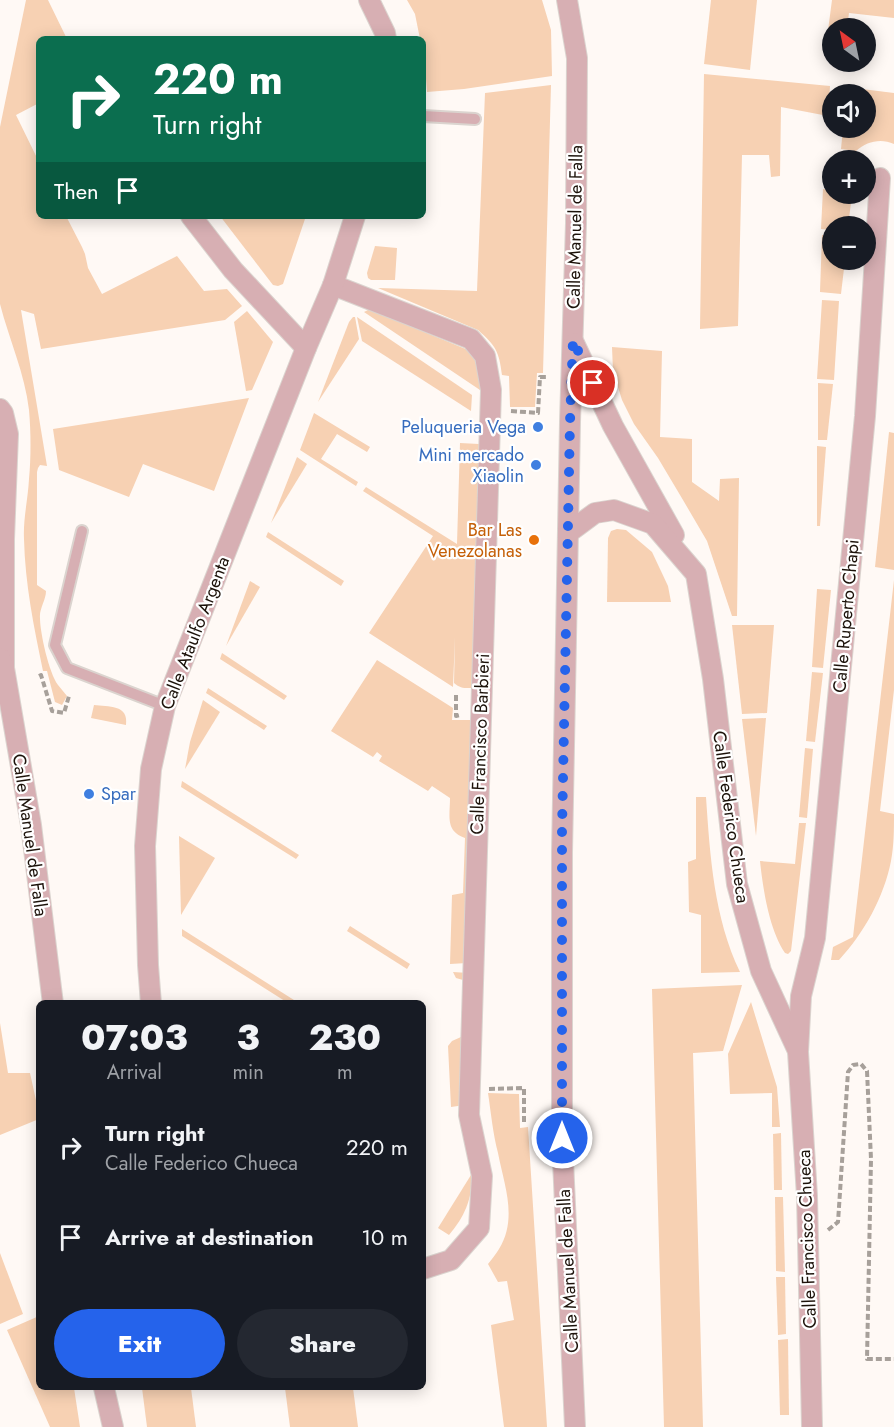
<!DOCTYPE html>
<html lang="en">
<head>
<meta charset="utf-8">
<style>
	body { margin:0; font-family:Jost,sans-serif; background:#242831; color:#f1f3f6; height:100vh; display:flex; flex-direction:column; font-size:22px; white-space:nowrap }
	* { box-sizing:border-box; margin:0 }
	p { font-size:20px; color:#9ea1a6 }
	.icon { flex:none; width:33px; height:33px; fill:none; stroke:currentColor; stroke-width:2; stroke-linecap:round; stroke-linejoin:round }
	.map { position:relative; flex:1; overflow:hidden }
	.drawer { position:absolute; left:36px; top:1000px; width:390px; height:390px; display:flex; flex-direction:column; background:#171b24; border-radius:9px; box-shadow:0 3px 15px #0003 }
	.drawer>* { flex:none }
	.hud { position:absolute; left:36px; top:36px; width:390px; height:183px; border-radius:9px; box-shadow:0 3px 15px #0003; background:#0b6e4f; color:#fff; overflow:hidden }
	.needle { width:39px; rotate:327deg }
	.fabs { position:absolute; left:822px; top:18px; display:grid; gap:12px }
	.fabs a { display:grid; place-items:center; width:54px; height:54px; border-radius:50%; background:#171b24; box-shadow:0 3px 15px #0003; font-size:30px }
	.pin { position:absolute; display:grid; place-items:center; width:51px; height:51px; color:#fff; margin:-26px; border:3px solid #fff; border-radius:50%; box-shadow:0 2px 6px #0007 }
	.me { position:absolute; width:66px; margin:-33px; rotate:0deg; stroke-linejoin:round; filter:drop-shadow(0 0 4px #0008) }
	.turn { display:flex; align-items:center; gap:21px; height:126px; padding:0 18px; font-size:27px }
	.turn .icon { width:78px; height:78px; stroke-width:2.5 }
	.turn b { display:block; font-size:42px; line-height:51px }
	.then { display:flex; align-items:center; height:57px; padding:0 18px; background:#0003; gap:12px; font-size:22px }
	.eta { display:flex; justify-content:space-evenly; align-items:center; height:102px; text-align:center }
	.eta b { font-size:36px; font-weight:800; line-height:42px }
	.primary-button { display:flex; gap:12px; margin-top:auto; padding:12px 18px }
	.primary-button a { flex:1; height:69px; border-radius:36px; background:#2563eb; color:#fff; font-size:24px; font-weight:800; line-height:69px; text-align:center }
	.primary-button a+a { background:#242831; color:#f1f3f6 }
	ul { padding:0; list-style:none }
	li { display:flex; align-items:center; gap:18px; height:90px; padding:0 18px }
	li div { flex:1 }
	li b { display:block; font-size:22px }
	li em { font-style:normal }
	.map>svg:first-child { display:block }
	.green { fill:#f7d1b3 }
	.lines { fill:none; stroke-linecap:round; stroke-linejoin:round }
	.service-casing { stroke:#dbd4cf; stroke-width:14 }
	.minor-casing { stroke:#dbd4cf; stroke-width:22 }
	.path { stroke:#a7a09a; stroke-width:4; stroke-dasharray:6 3; stroke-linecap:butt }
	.service { stroke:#d7afb3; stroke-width:10 }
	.minor { stroke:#d7afb3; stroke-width:20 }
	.route { stroke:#2563eb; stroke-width:10; stroke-dasharray:0 18 }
	.shop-dot { fill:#3f7fe0; stroke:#fff; stroke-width:2 }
	.food-dot { fill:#e8710a; stroke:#fff; stroke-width:2 }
	.labels { text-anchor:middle; stroke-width:4.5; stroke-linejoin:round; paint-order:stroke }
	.street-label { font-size:18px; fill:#1c120a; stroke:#fff }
	.shop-label { font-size:18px; fill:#366cbe; stroke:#fff; text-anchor:end }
	.food-label { font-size:18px; fill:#c56008; stroke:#fff; text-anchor:end }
</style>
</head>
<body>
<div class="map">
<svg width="894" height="1427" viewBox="0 0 894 1427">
	<rect width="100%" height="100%" fill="#fff9f5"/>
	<!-- green -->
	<g class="green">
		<path d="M26,0H48L67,39H39V103L16,115L39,162V216H66L82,247L85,254L88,268L102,294L177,256L204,291L227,289L242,306L225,320L41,349L34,314L21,310L47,466L40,465L38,468L37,472V585L46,591C46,600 39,609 40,618C40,633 49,673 58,685C61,689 64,692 67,696L62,705L55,702L47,671H43C34,628 25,584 24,539C23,519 28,499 29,479C31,457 31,433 29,410C25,374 9,339 0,304V127Z"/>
		<polygon points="407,0 542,0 551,30 552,76 464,89 427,92 423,39 420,39 415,14"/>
		<polygon points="711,0 757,0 750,70 704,64"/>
		<polygon points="832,0 894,0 894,18 849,13 847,28 832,28 832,39 827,38"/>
		<polygon points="704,74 830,86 828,116 781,107 780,176 771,177 769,155 742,155 738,326 700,329"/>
		<path d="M551,85L543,373H537L535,407H510L509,376L502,375C499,351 496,346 478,330L378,288L477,291L485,93Z"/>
		<path d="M838,86L894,93V144C881,138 867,141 856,151L841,149L843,128H866V94H837Z"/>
		<polygon points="823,189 832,190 832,194 848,194 851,203 848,226 832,226 832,230 821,229"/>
		<polygon points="220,216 306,216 283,284 278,286 273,285"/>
		<polygon points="822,235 832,235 832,260 845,260 841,294 820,292"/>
		<polygon points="375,246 397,248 395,280 371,280 368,278 367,273"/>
		<polygon points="822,300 839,301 834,380 817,379"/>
		<path d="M368,310H371L468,350C483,366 481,369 480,390L364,312Z"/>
		<polygon points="247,311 273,342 252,390 246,391 234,322"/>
		<polygon points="353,317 355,317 359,339 318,402 349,322"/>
		<polygon points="357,317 472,395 471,411 362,341"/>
		<polygon points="612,347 662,351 660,437 692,439 692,482 719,501 720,479 739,478 737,616 732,616 707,541 683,500 658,458 634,424 622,400 613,371"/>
		<polygon points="818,383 833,384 827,440 818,440"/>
		<polygon points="249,398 214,491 143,464 129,497 59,470 53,429"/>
		<polygon points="314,413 370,447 367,452 337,434 321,459 358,482 356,486 300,450"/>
		<polygon points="889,432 894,433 894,570 875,567"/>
		<path d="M460,443L479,444L474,688C465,688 461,689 454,683L455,637L453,687L369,633L433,536L363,491L366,487L457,544Z"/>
		<polygon points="817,446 826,447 820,526 817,526"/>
		<polygon points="297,457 307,464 271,523"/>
		<polygon points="617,529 626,530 652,552 668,586 671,602 607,602 608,538 611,531"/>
		<polygon points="268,532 344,581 341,586 266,537"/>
		<path d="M894,580V690L880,811L894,814C894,830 894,845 891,861C884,897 864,933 839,960H831L833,947L853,937Z"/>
		<polygon points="250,581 260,587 226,646"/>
		<polygon points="817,589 831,590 823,668 812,667"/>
		<polygon points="732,625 774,625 767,713 742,714"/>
		<polygon points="222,653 287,696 284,700 220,659"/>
		<path d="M377,660L453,708L452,720H471L467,963L450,964L452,895L463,893L465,838C445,831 450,816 450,798L432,786L428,791L379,761L382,756L377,752L373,757L331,731Z"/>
		<polygon points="812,672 823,673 815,742 806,741"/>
		<polygon points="208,688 267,726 264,730 206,693"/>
		<polygon points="203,700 220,712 185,769 190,742"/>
		<path d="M94,705C108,707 129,704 126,725L91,718Z"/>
		<polygon points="766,718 756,836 742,719"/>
		<polygon points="805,748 813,749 807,818 799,817"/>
		<polygon points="182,781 299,855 296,859 181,787"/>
		<path d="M696,797H706C710,856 714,918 740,972L701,973V915L689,912L688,862L696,859Z"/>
		<path d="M799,823H806L791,951L788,954L785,953C769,929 763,889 760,861L795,864Z"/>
		<polygon points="179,836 215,858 181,915"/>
		<polygon points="350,926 410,964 407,969 347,931"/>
		<polygon points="182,929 294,1000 293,1003 288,1003 182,936"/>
		<polygon points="453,972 469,973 465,1105 451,1107 448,1046 452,1041 461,1037 463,980 456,978"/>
		<polygon points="742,985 723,1051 693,1053 703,1427 664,1427 652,989"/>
		<polygon points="751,1002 777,1087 780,1127 772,1127 772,1093 730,1094 728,1054"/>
		<polygon points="0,1023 8,1073 30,1073 39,1114 39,1119 0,1135"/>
		<path d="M488,1093L519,1094L520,1128L528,1127L547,1427H504L491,1325L514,1320L507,1281L498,1282L488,1264C492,1259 496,1254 499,1249C518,1218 504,1185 498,1153C493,1134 491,1113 488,1093Z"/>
		<polygon points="781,1133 782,1190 774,1190 773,1134"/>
		<path d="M471,1175C473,1199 464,1217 449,1235L438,1228Z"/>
		<polygon points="775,1197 783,1197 785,1272 776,1271"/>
		<polygon points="0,1253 23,1314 0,1324"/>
		<polygon points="776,1277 785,1277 786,1334 778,1335"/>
		<polygon points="39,1316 39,1388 74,1388 80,1427 50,1427 7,1330"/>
		<polygon points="788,1339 789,1415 780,1415 778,1340"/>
		<polygon points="142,1388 191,1388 196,1427 147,1427"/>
		<polygon points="285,1388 353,1388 358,1427 290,1427"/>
	</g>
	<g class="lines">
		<!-- service casing -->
		<g class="service-casing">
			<g id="service">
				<polyline points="423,116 475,119"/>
				<polyline points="82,531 55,645 67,668 165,706"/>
			</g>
		</g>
		<!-- minor casing -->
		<g class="minor-casing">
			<g id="minor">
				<polyline points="369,0 385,33 386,39"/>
				<polyline points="567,0 577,58 576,223 570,422 562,853 562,1138 575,1427"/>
				<polyline points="191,216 233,270 306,348"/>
				<polyline points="333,285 471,339 485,356 491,390 469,1115 482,1176 479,1228 451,1260 423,1269"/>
				<polyline points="574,343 613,426 674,535"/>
				<polyline points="0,409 3,413 8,434 4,539 4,668"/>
				<polyline points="568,533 595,513 614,510 653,524 696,574 713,679 737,884 761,971 797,1049"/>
				<polyline points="0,658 4,668 31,825 53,1004"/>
				<polyline points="151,1004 148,965 145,846 151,769 165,706 306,348 333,285 355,216"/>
				<polyline points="104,1388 113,1427"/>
				<polyline points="812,1427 807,1196 798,1052 801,996 815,938 865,416 880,178"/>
			</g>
		</g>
		<!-- path -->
		<g class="path">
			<polyline points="511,411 538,413 540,377 547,377"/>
			<polyline points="39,676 41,675 52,711 64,713 69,696"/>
			<polyline points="456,695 456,716 461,715"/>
			<polyline points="489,1089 524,1088 524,1122"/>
			<polyline points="828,1230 838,1222 848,1072 853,1065 861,1064 867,1071 871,1159 867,1359 894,1359"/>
		</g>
		<!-- service -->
		<use href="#service" class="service"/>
		<!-- minor -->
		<use href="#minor" class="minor"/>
	</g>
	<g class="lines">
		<!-- route -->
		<polyline class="route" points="562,1138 562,830 570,422 573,340 593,383"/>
	</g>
	<!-- markers -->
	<g class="shop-dot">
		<circle cx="538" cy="427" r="6"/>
		<circle cx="536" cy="465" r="6"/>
		<circle cx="89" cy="794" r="6"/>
	</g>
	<circle class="food-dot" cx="534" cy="540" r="6"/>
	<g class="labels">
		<!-- street labels -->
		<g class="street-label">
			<text transform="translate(575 227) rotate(-89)" y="6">Calle Manuel de Falla</text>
			<text transform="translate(846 616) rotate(-85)" y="6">Calle Ruperto Chapi</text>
			<text transform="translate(195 633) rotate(-69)" y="6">Calle Ataulfo Argenta</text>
			<text transform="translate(480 744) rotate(-88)" y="6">Calle Francisco Barbieri</text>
			<text transform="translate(731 817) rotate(82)" y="6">Calle Federico Chueca</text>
			<text transform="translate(30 835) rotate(82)" y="6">Calle Manuel de Falla</text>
			<text transform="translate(807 1239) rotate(-92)" y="6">Calle Francisco Chueca</text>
			<text transform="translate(568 1271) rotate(-93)" y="6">Calle Manuel de Falla</text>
		</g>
		<!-- shop labels -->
		<g class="shop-label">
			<text x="526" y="433">Peluqueria Vega</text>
			<text x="524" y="461">Mini mercado<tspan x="524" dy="21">Xiaolin</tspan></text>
			<text x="101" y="800" text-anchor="start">Spar</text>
		</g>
		<!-- food labels -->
		<g class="food-label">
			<text x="522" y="536">Bar Las<tspan x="522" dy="21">Venezolanas</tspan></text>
		</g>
	</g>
</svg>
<div class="fabs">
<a><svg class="needle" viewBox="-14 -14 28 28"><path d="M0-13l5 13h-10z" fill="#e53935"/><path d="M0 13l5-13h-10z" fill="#9ea1a6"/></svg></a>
<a><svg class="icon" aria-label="sound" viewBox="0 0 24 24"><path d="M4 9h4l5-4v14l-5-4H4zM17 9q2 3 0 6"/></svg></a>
<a>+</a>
<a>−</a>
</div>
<div class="pin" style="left:593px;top:383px;background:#d93025"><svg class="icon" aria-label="arrive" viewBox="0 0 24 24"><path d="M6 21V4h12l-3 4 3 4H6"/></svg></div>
<svg class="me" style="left:562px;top:1138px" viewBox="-20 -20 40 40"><circle r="17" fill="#2563eb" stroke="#fff" stroke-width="3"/><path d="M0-11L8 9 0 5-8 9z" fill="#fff"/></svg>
<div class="hud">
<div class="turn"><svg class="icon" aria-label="right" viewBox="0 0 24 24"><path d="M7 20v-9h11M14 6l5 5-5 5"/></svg><div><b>220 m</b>Turn right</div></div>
<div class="then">Then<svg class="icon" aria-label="arrive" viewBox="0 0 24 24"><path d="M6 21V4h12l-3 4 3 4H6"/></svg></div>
</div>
<section class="drawer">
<div class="eta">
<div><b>07:03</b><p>Arrival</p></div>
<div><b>3</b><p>min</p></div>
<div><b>230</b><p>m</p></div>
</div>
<ul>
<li><svg class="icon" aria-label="right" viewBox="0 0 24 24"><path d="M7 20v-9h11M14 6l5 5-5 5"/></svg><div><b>Turn right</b><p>Calle Federico Chueca</p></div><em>220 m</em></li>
<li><svg class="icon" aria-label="arrive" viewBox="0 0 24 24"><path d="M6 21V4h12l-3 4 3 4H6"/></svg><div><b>Arrive at destination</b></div><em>10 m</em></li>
</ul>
<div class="primary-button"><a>Exit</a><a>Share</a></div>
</section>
</div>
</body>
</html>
